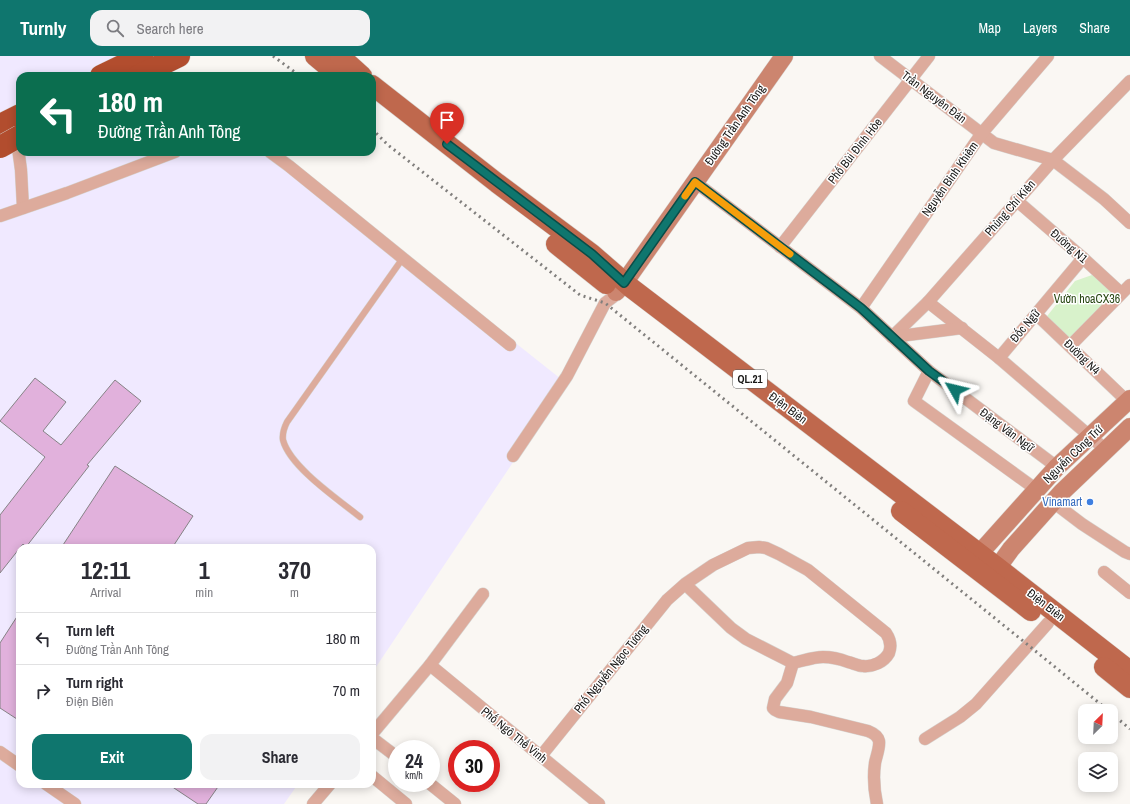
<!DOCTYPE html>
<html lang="en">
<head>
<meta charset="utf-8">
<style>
	body { margin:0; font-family:"Archivo Narrow",sans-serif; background:#f2f2f3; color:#2b2b33; height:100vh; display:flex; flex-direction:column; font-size:15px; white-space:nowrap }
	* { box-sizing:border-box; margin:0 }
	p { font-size:13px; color:#7c7c81 }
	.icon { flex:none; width:22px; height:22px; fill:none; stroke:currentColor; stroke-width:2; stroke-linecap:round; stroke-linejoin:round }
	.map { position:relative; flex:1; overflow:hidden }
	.side { position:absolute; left:16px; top:488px; width:360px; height:244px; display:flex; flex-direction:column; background:#fff; border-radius:12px; box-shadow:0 2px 10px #0003 }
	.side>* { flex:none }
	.top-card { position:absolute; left:16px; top:16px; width:360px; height:84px; border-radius:12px; box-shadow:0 2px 10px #0003; background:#0b6e4f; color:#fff; overflow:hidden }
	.needle { width:26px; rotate:24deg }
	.controls { position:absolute; left:1078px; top:648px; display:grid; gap:8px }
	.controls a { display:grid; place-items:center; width:40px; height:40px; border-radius:8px; background:#fff; box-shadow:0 2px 10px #0003; font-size:20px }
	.speed { position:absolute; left:388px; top:684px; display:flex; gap:8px; font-size:20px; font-weight:700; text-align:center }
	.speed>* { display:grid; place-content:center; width:52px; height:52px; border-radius:50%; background:#fff; box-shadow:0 2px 10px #0003; line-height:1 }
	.speed small { font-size:10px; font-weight:400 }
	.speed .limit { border:6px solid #d22; background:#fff; color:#111 }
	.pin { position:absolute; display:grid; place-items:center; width:34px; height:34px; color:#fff; margin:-41px -17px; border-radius:50% 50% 50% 0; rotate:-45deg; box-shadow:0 0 4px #0007 }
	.pin .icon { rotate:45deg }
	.me { position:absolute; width:44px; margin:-22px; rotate:307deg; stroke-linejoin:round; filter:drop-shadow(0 0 3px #0008) }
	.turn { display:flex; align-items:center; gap:14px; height:84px; padding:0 16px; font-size:18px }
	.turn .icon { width:52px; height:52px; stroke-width:2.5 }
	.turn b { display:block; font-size:28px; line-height:34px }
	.eta { display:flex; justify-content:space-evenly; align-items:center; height:68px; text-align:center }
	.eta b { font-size:24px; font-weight:700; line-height:28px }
	.cta { display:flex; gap:8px; margin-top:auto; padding:8px 16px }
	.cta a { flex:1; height:46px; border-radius:12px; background:#0f766e; color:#fff; font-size:16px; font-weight:700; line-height:46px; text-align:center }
	.cta a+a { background:#f2f2f3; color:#2b2b33 }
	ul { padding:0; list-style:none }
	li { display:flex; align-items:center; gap:12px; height:52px; padding:0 16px; border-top:1px solid #e1e1e2 }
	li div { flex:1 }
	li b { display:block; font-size:15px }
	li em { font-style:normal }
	header { display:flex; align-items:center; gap:24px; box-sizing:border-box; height:56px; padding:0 20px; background:#0f766e; color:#fff }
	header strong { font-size:19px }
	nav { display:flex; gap:22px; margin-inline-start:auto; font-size:14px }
	.search { width:280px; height:36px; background:#f2f2f3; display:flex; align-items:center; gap:10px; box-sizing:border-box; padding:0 14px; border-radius:12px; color:#7c7c81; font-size:15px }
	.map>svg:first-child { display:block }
	.industrial { fill:#f0e9ff }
	.green { fill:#d8f2cb }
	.building { fill:#e1b1dc; stroke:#868386 }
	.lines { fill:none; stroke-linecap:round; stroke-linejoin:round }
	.lane-casing { stroke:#d6d3cf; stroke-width:7 }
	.street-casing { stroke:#d6d3cf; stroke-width:13 }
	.secondary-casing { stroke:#d6d3cf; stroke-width:19 }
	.primary-casing { stroke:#d6d3cf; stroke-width:21 }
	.highway-casing { stroke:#d6d3cf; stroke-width:23 }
	.lane { stroke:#ddab9c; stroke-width:6 }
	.street { stroke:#ddab9c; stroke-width:12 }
	.secondary { stroke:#cc856f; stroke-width:18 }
	.primary { stroke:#bf684d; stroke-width:20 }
	.highway { stroke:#b24d2e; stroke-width:22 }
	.rail { stroke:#817f7d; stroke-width:3; stroke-dasharray:2 4; stroke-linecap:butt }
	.highway-bridge-casing { stroke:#d6d3cf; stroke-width:23; stroke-linecap:butt }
	.highway-bridge { stroke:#b24d2e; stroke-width:22 }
	.route-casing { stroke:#0a4d48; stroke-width:10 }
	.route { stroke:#0f766e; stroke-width:7 }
	.slow { stroke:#f59e0b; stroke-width:7 }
	.shop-dot { fill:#3f7fe0; stroke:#fff; stroke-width:1.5 }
	.labels { text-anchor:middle; stroke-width:3; stroke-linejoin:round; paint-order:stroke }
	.shield { fill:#fff; stroke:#5d5c5b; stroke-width:1 }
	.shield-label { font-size:11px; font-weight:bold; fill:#171615 }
	.street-label { font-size:12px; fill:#171615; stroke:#fff }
	.park-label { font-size:12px; fill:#264510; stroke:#fff }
	.shop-label { font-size:12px; fill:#366cbe; stroke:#fff; text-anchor:end }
</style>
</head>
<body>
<header>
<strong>Turnly</strong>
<div class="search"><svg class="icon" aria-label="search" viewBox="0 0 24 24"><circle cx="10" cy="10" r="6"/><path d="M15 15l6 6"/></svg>Search here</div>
<nav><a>Map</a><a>Layers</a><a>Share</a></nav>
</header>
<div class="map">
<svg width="1130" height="748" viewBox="0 0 1130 748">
	<rect width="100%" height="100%" fill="#faf7f3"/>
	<!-- industrial -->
	<polygon class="industrial" points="0,0 142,0 173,20 20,20 20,96 275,96 566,327 372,617 372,492 20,492 20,728 298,728 284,748 0,748"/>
	<!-- green -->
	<polygon class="green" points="1092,219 1121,237 1070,290 1044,264 1075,225"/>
	<!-- building -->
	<g class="building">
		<polygon points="35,322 66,346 43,375 61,389 115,324 141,345 87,409 89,410 26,491 23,488 0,517 0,459 45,401 0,365"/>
		<polygon points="115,410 193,460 172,492 61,492"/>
		<polygon points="20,556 20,665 0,652 0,587"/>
		<polygon points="168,728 220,728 206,748 198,748"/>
	</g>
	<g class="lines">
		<!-- lane casing -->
		<g class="lane-casing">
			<path id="lane" d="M360,461C339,444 290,411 283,384C282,377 284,372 287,366L403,202"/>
		</g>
		<!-- street casing -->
		<g class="street-casing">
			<g id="street">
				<polyline points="880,0 994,87 1053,104 1104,143 1130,167"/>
				<polyline points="8,82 18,92 21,114 23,152"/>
				<polyline points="270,96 289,110 510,289"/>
				<polyline points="695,126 861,252 929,315 1057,411"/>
				<polyline points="1016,144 1083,202 1121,237"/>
				<polyline points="0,160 67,137 175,96"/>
				<polyline points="780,191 929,0"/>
				<polyline points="928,246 999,302 1106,394"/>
				<polyline points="861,252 982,77 1048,0"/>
				<polyline points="1036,258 1127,345"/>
				<polyline points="892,281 928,246 1053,104 1130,25"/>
				<polyline points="892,281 962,272"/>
				<polyline points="1070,290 1130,229"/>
				<polyline points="999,302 1083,202"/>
				<polyline points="929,315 914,345 1037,434"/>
				<polyline points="513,400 567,320 605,247 613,241 616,236"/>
				<polyline points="1053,446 1082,468 1125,496 1130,498"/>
				<polyline points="1104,516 1130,537"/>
				<path d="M793,607L787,627L775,643L773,652L775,654L779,656L811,661L868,675C873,677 878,680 879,685C880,692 876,701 875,707C873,721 874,734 877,748"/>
				<polyline points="430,609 599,748"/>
				<polyline points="372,678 430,609 483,538"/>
				<polyline points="372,682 397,701"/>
				<polyline points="925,683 960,661 976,648 1048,567"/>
				<polyline points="0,696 20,710"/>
				<path d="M541,700L667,544L685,528L713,509L748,492L759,491L766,492L779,498L808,514L886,577C890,583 892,589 889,597C884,606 873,611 863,610C858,610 853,607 848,606C840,603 831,601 823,601C813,601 803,605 793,607L746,583L731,572L685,528"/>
				<polyline points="372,720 406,748"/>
				<polyline points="429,727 455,748"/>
				<polyline points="46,728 75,748"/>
				<polyline points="313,748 330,728"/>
			</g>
		</g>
		<!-- secondary casing -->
		<g class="secondary-casing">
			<g id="secondary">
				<polyline points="616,236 624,227 784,0"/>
				<polyline points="970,508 1057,411 1130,343"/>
				<polyline points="990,522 1011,493 1062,436 1130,371"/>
			</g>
		</g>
		<!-- primary casing -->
		<g class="primary-casing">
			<g id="primary">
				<polyline points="315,0 339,20"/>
				<polyline points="340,0 362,20"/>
				<polyline points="372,29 497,127 592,198 630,231 997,511 1130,615"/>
				<polyline points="556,188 606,228"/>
				<polyline points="901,455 1031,555"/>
				<polyline points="1104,611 1130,632"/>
			</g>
		</g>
		<!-- highway casing -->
		<g class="highway-casing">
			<g id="highway">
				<polyline points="101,20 142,0"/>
				<polyline points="138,20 179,0"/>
				<polyline points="0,69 20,59"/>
			</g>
		</g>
		<!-- lane -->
		<use href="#lane" class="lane"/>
		<!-- street -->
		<use href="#street" class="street"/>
		<!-- secondary -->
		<use href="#secondary" class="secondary"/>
		<!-- primary -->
		<use href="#primary" class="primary"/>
		<!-- highway -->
		<use href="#highway" class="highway"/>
		<!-- rail -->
		<g class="rail">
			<polyline points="273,0 300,20"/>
			<polyline points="372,73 388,89 580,239 605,247 1028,589 1109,655"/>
			<polyline points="1111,657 1130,673"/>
		</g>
		<!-- highway-bridge casing -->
		<g class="highway-bridge-casing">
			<polyline id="highway-bridge" points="0,91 20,80"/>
		</g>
		<!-- highway-bridge -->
		<use href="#highway-bridge" class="highway-bridge"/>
	</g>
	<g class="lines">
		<!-- route casing -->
		<g class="route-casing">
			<polyline id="route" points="447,88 592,198 624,227 695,126 861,252 929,315 955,334"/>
		</g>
		<!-- route -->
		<use href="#route" class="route"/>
		<!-- slow -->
		<polyline class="slow" points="685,140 695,126 790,198"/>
	</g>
	<!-- markers -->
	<circle class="shop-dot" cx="1090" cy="446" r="4"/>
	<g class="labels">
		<!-- shield labels -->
		<rect class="shield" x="733" y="314" width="34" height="18" rx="3"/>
		<g class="shield-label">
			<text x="750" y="327">QL.21</text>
		</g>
		<!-- street labels -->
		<g class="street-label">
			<text transform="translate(934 41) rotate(37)" y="4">Trần Nguyên Đán</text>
			<text transform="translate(735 69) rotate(-55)" y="4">Đường Trần Anh Tông</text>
			<text transform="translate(855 95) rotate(-52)" y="4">Phố Bùi Đình Hòe</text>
			<text transform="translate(950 123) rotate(-55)" y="4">Nguyễn Bỉnh Khiêm</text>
			<text transform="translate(1010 152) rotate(-49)" y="4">Phùng Chí Kiên</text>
			<text transform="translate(1069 190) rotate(41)" y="4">Đường N1</text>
			<text transform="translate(1025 270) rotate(-50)" y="4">Đốc Ngữ</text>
			<text transform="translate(1082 301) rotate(44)" y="4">Đường N4</text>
			<text transform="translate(788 352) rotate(37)" y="4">Điện Biên</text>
			<text transform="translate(1007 374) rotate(37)" y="4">Đặng Văn Ngữ</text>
			<text transform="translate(1073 398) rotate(-44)" y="4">Nguyễn Công Trứ</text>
			<text transform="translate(1046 549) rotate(38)" y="4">Điện Biên</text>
			<text transform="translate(611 613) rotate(-51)" y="4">Phố Nguyễn Ngọc Tương</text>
			<text transform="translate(514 679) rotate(39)" y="4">Phố Ngô Thế Vinh</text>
		</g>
		<!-- park labels -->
		<g class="park-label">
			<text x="1087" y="247">Vườn hoaCX36</text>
		</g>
		<!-- shop labels -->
		<g class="shop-label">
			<text x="1082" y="450">Vinamart</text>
		</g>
	</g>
</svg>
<div class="controls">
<a><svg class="needle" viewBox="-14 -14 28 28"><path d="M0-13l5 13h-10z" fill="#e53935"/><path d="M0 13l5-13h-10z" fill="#7c7c81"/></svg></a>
<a><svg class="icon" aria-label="layers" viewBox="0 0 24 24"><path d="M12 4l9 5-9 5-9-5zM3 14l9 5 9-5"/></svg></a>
</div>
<div class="speed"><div>24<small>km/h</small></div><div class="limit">30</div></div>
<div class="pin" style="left:447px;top:88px;background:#d93025"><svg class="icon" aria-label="arrive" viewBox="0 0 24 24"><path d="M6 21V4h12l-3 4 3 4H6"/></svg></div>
<svg class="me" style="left:955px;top:334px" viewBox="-20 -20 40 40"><path d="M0-17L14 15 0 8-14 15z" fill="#0f766e" stroke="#fff" stroke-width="4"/></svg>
<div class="top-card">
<div class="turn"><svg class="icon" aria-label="left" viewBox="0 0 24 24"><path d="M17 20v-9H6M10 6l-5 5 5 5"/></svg><div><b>180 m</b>Đường Trần Anh Tông</div></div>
</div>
<section class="side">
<div class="eta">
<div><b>12:11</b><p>Arrival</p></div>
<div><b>1</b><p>min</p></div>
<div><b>370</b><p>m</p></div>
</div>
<ul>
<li><svg class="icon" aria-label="left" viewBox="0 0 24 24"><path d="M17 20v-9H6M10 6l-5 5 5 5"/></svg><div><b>Turn left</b><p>Đường Trần Anh Tông</p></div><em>180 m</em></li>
<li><svg class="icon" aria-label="right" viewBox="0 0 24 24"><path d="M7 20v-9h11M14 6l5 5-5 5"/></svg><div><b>Turn right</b><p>Điện Biên</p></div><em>70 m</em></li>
</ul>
<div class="cta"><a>Exit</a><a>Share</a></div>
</section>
</div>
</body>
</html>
